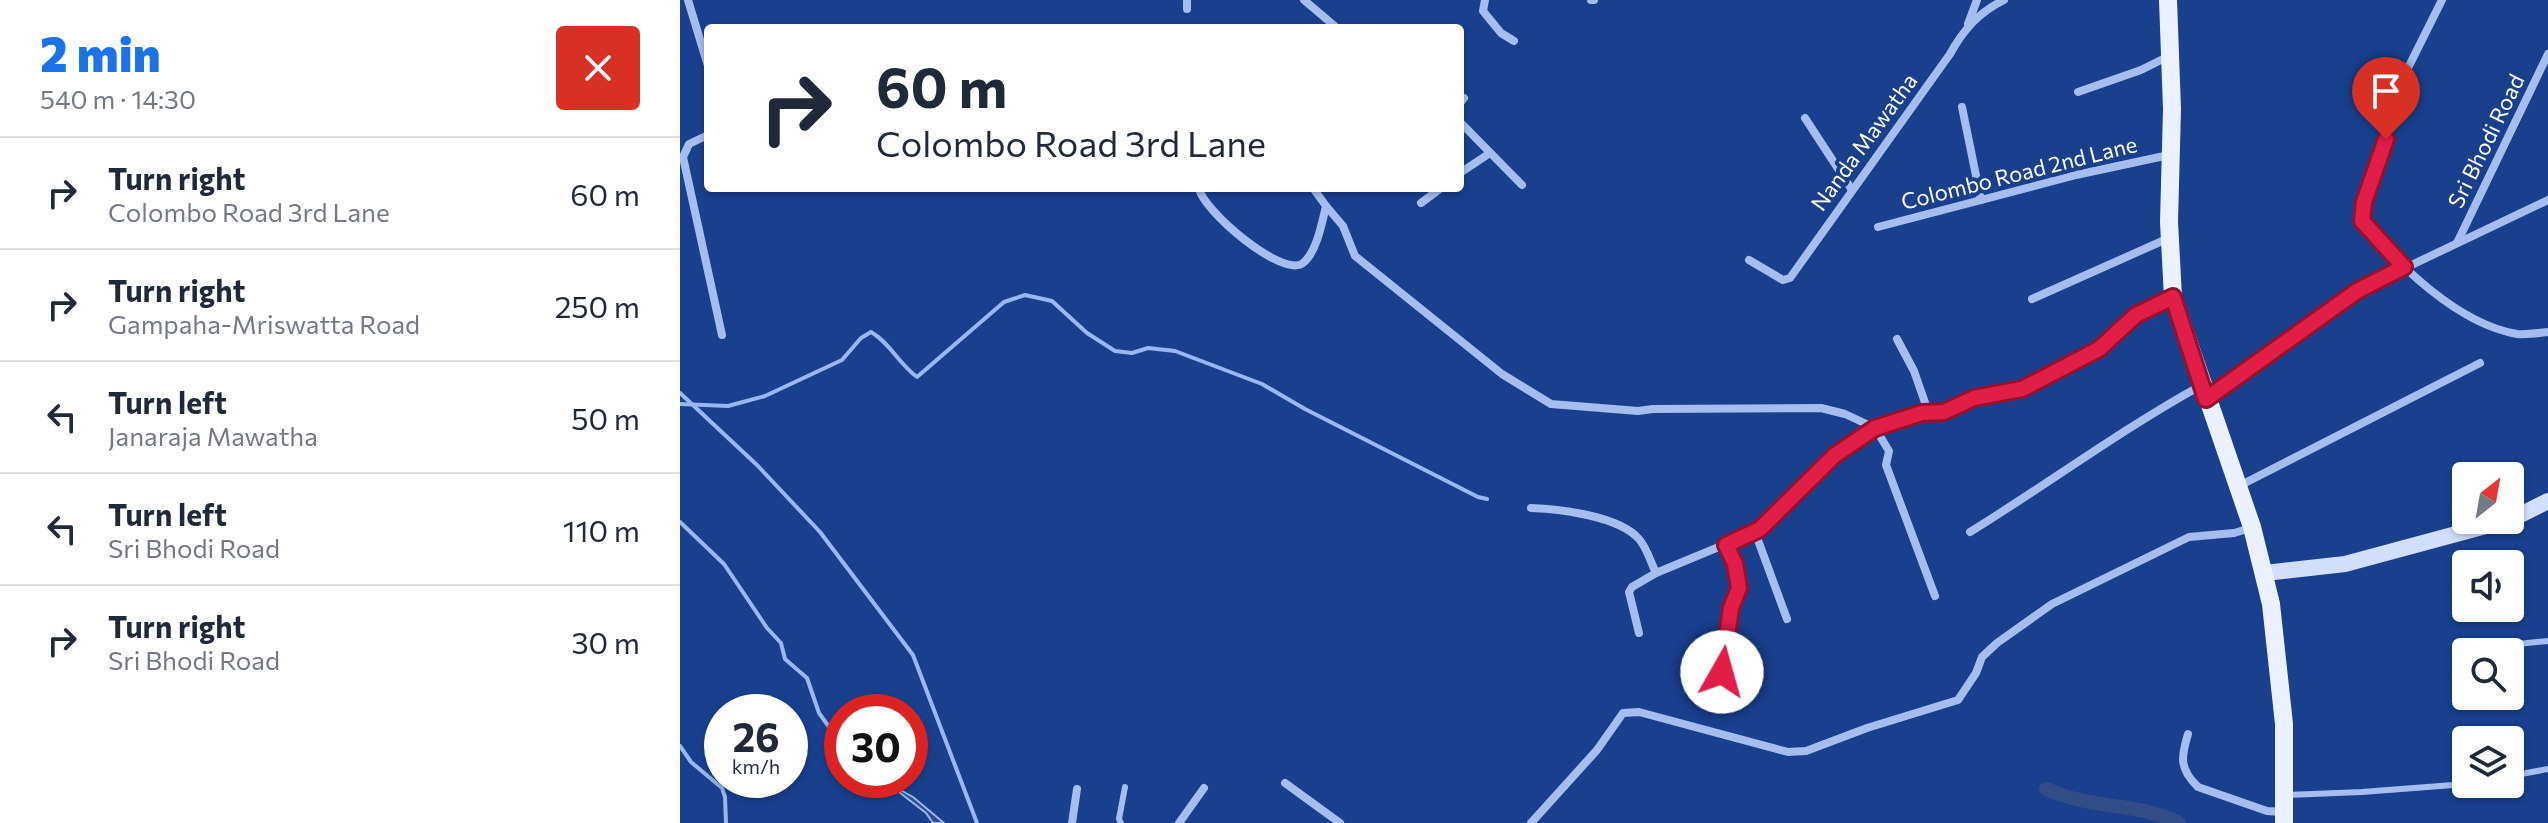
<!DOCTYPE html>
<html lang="en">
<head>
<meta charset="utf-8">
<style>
	body { margin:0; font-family:Commissioner,sans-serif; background:#f6f6f7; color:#1f2937; height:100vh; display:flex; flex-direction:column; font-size:30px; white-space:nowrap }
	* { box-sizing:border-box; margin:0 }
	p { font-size:26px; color:#747a83 }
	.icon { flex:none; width:44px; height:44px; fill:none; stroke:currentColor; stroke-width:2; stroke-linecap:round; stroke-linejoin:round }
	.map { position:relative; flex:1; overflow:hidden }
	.sheet { display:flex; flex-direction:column; background:#fff; width:680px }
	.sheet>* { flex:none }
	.top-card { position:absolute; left:24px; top:24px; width:760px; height:168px; border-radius:8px; box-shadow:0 2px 6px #0004; background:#fff; color:#1f2937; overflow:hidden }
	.needle { width:52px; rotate:31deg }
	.controls { position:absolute; left:1772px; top:462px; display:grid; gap:16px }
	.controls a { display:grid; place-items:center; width:72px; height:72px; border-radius:8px; background:#fff; box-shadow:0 2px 6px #0004; font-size:40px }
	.speed { position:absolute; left:24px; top:694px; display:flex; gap:16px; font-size:40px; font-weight:700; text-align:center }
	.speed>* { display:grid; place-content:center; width:104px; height:104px; border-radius:50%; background:#fff; box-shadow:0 2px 6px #0004; line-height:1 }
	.speed small { font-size:20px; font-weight:400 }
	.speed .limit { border:12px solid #d22; background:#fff; color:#111 }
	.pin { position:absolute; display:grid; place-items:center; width:68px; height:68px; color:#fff; margin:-82px -34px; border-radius:50% 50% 50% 0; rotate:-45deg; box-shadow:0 0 8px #0007 }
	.pin .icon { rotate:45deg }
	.me { position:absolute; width:88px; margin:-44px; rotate:7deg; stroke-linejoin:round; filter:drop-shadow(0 0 6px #0008) }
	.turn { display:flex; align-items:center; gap:28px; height:168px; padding:0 40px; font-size:36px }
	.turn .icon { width:104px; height:104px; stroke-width:2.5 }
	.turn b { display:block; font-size:56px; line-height:68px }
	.round { display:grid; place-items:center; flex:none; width:84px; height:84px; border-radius:8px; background:#f6f6f7 }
	.headline { display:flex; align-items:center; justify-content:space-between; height:136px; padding:0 40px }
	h1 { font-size:48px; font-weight:800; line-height:60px; color:#1a73e8 }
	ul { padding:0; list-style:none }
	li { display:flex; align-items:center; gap:24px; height:112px; padding:0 40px; border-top:2px solid #e0e1e3 }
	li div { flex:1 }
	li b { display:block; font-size:30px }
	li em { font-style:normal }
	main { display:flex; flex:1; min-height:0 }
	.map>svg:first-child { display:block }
	.water { fill:#304d87; stroke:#97b8f1; stroke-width:2 }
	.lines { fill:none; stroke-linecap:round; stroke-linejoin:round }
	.stream { stroke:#97b8f1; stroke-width:4 }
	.canal { stroke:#304d87; stroke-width:14 }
	.lane { stroke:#a4bfef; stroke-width:6 }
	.street { stroke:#a4bfef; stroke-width:8 }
	.secondary { stroke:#d1dffa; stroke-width:16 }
	.primary { stroke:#ecf1ff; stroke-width:18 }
	.route-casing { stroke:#92132f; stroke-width:20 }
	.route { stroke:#e11d48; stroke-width:14 }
	.labels { text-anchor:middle; stroke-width:8; stroke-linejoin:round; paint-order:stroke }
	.street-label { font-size:22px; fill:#fff; stroke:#18408d }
</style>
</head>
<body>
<main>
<section class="sheet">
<div class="headline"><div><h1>2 min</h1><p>540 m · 14:30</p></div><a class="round" style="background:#d93025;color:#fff"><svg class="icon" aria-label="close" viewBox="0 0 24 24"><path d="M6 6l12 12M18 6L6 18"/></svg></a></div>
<ul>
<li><svg class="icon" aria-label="right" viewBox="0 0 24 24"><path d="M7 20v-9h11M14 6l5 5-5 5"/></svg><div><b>Turn right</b><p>Colombo Road 3rd Lane</p></div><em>60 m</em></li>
<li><svg class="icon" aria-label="right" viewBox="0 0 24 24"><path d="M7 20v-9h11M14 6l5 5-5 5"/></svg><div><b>Turn right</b><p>Gampaha-Mriswatta Road</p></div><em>250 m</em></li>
<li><svg class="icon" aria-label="left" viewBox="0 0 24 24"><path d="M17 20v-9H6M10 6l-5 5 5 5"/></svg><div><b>Turn left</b><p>Janaraja Mawatha</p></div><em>50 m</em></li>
<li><svg class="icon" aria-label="left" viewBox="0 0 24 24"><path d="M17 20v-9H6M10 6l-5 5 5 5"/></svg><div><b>Turn left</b><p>Sri Bhodi Road</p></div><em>110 m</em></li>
<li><svg class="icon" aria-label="right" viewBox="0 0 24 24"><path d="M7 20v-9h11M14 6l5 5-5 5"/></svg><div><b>Turn right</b><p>Sri Bhodi Road</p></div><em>30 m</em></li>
</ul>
</section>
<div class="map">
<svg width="1868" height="823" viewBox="0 0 1868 823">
	<rect width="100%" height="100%" fill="#18408d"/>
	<!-- water -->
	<polygon class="water" points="206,782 233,797 264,823 253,823 246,813"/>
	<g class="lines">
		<!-- stream -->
		<g class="stream">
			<polyline points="0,393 77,465 140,532 233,655 297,823"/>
			<path d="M0,404L48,406L85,396L162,360L181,338L191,332C209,342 219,364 237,377L324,302L345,295L372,301L407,333L435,351L452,353L468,348L495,351L582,384L625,409L798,497L807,499"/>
			<polyline points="0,522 44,564 87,628 101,643 105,659 127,678 139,713 162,745"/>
			<polyline points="0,746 11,762 42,788 45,797 46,823"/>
		</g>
		<!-- canal -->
		<path class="canal" d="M1366,789C1376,793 1386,797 1396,799C1431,808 1466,806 1499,823"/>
		<!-- lane -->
		<g class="lane">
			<polyline points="1798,648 1868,641"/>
			<polyline points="1830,776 1868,769"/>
			<polyline points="1607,795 1682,792 1786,784"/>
			<polyline points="441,823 439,819 445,787"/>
		</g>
		<!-- street -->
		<g class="street">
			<polyline points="8,0 28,66"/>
			<polyline points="507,0 507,9"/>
			<polyline points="624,0 657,28"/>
			<polyline points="805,0 803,11 821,33 834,41"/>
			<polyline points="911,0 914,0"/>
			<path d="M1762,0L1723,78L1700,161L1684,202L1682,221C1718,265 1778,324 1837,334C1846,335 1858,333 1868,332"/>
			<polyline points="1288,24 1297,0"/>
			<polyline points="1398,92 1461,70 1491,55"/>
			<polyline points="780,103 784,98"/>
			<polyline points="1282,107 1301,200"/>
			<polyline points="1125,118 1172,190"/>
			<polyline points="780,122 842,185"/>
			<polyline points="28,135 9,144 3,157 42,335"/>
			<polyline points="780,173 810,153"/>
			<path d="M519,188C522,210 603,279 623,263C637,252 642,222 646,206L633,188"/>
			<polyline points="741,203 761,188"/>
			<polyline points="646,206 663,226 675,256 822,374 871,404 958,411 973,409 1141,408 1165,414 1195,428 1209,451 1206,465 1255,596"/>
			<polyline points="1198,227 1396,175 1489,155"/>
			<polyline points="1777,243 1868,54"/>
			<path d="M1069,260L1103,280L1110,278L1270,54C1284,29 1298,13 1324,0"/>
			<polyline points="1352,299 1489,238"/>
			<polyline points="1217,339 1234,371 1249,414"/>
			<polyline points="1527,399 1677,291 1868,200"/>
			<polyline points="1559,486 1800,363"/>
			<path d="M851,508C880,509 939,516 959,539C967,548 971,563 976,573L1075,532L1155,455L1195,428L1242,413L1264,412L1294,398L1342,389L1419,349L1456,315L1493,298"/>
			<polyline points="1075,532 1107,619"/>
			<path d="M1290,532C1368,484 1442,429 1522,385"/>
			<polyline points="959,633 949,592 952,587 976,573"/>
			<polyline points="1042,672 1051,608 1059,588 1055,564 1046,545"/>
			<path d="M1508,734C1501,757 1499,769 1518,787L1587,811L1603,812"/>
			<polyline points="605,783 660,823"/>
			<polyline points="392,823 397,789"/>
			<polyline points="499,823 524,788"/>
			<polyline points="851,823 917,750 943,713 959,712 1108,752 1126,751 1187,728 1278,700 1296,673 1302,657 1317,643 1372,604 1509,537 1554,533 1571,528"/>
		</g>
		<!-- secondary -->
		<g class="secondary">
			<polyline points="1830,520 1868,501"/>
			<polyline points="1585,573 1665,564 1828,520"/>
		</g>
		<!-- primary -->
		<polyline class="primary" points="1488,0 1492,109 1489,222 1493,297 1572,527 1591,604 1604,724 1604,823"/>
	</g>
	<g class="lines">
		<!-- route casing -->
		<g class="route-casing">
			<polyline id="route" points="1042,672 1051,608 1059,588 1055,564 1046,545 1080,529 1155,455 1195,428 1242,413 1264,412 1294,398 1342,389 1419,349 1456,315 1493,297 1526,399 1677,291 1724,267 1682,221 1684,202 1706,139"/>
		</g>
		<!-- route -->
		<use href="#route" class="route"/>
	</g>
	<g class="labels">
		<!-- street labels -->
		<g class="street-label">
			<text transform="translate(1806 141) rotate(-64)" y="8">Sri Bhodi Road</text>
			<text transform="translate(1184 142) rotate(-54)" y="8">Nanda Mawatha</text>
			<text transform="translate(1339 173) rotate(-14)" y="8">Colombo Road 2nd Lane</text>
		</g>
	</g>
</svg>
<div class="controls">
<a><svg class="needle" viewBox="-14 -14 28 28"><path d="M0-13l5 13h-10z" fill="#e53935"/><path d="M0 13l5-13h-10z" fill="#747a83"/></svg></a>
<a><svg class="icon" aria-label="sound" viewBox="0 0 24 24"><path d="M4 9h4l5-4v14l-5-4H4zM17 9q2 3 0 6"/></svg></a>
<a><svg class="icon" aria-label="search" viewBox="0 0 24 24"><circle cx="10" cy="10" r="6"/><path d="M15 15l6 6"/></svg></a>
<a><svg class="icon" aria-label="layers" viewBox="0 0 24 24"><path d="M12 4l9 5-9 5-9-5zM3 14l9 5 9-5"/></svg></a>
</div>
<div class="speed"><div>26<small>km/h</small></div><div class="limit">30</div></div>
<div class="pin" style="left:1706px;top:139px;background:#d93025"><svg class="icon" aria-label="arrive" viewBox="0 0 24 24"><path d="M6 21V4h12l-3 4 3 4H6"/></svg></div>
<svg class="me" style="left:1042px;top:672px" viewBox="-20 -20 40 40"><circle r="19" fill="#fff"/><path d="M0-13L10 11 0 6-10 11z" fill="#e11d48"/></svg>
<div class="top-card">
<div class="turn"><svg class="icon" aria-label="right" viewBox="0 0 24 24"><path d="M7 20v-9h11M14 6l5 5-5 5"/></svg><div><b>60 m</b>Colombo Road 3rd Lane</div></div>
</div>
</div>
</main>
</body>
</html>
